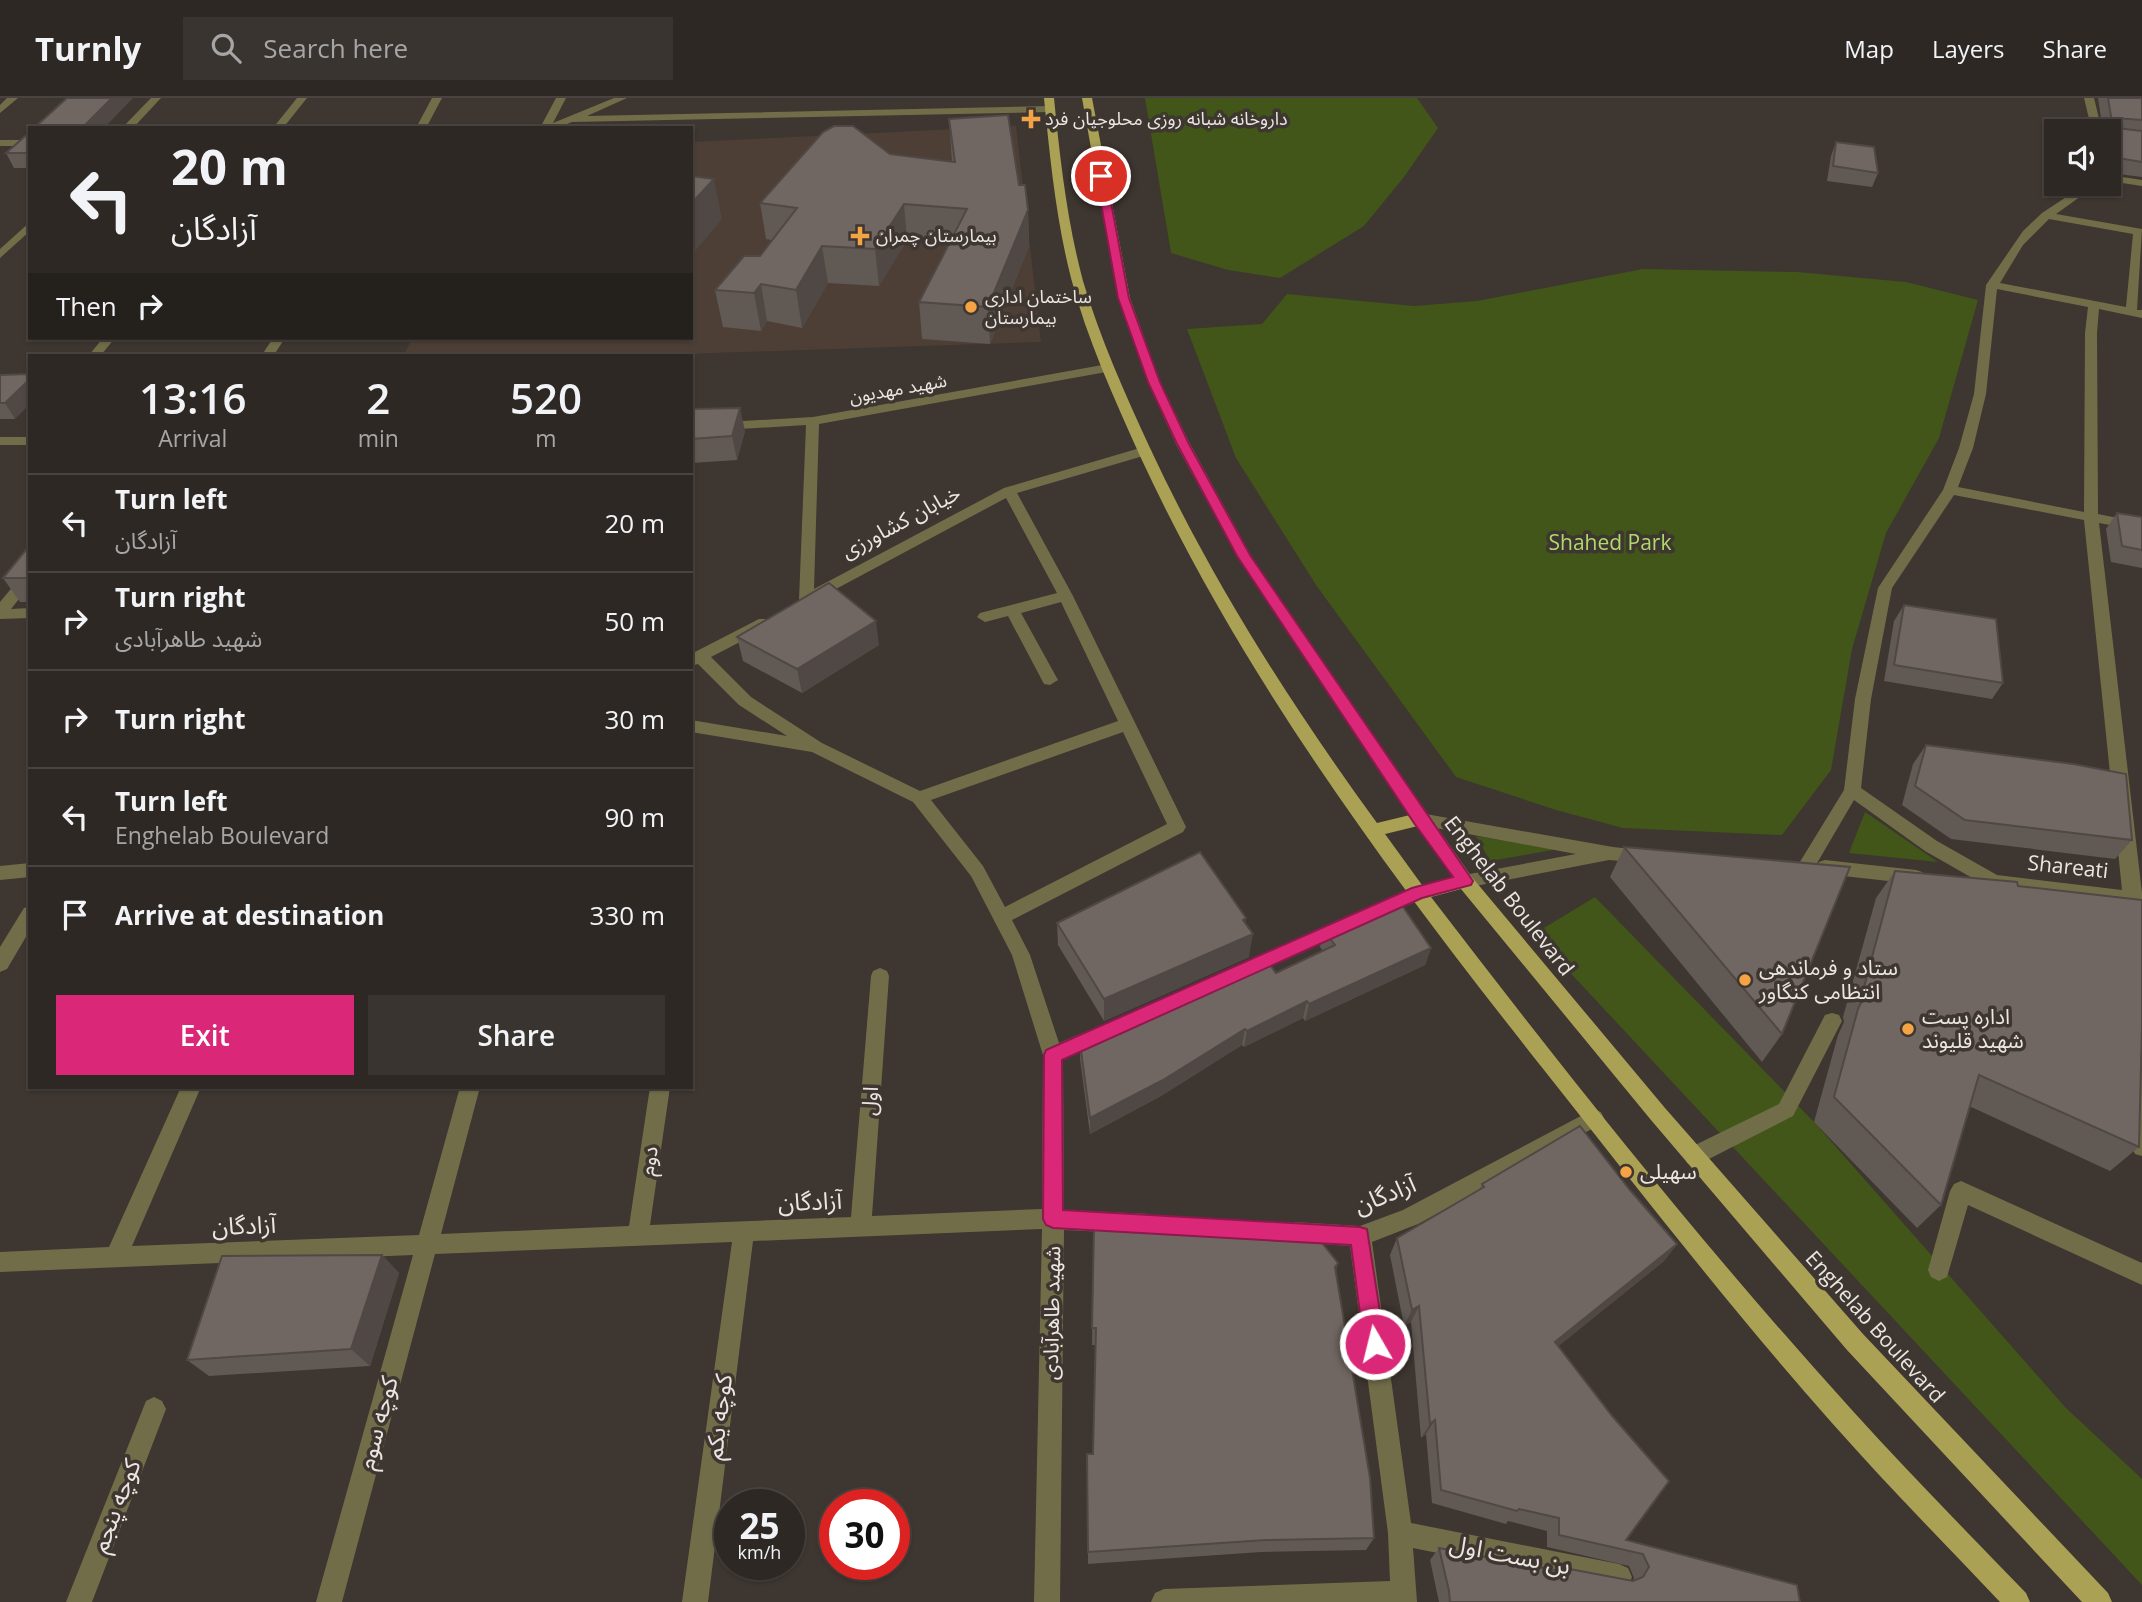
<!DOCTYPE html>
<html lang="en">
<head>
<meta charset="utf-8">
<style>
	body { margin:0; font-family:"Open Sans","Noto Sans Arabic",sans-serif; background:#3a3431; color:#f1f3f6; height:100vh; display:flex; flex-direction:column; font-size:26px; white-space:nowrap }
	* { box-sizing:border-box; margin:0 }
	p { font-size:23px; color:#a7a6a6 }
	.icon { flex:none; width:38px; height:38px; fill:none; stroke:currentColor; stroke-width:2; stroke-linecap:round; stroke-linejoin:round }
	.map { position:relative; flex:1; overflow:hidden }
	.drawer { position:absolute; left:28px; top:256px; width:665px; height:735px; display:flex; flex-direction:column; background:#2e2824; border-radius:0px; box-shadow:0 2px 5px #0004,0 0 0 2px #494441 }
	.drawer>* { flex:none }
	.banner { position:absolute; left:28px; top:28px; width:665px; height:214px; border-radius:0px; box-shadow:0 2px 5px #0004,0 0 0 2px #494441; background:#2e2824; color:#f1f3f6; overflow:hidden }
	.buttons { position:absolute; left:2044px; top:21px; display:grid; gap:14px }
	.buttons a { display:grid; place-items:center; width:77px; height:77px; border-radius:0px; background:#2e2824; box-shadow:0 2px 5px #0004,0 0 0 2px #494441; font-size:35px }
	.speed { position:absolute; left:714px; top:1391px; display:flex; gap:14px; font-size:35px; font-weight:700; text-align:center }
	.speed>* { display:grid; place-content:center; width:91px; height:91px; border-radius:50%; background:#2e2824; box-shadow:0 2px 5px #0004,0 0 0 2px #494441; line-height:1 }
	.speed small { font-size:18px; font-weight:400 }
	.speed .limit { border:10px solid #d22; background:#fff; color:#111 }
	.pin { position:absolute; display:grid; place-items:center; width:60px; height:60px; color:#fff; margin:-30px; border:4px solid #fff; border-radius:50%; box-shadow:0 2px 7px #0007 }
	.me { position:absolute; width:77px; margin:-38px; rotate:352deg; stroke-linejoin:round; filter:drop-shadow(0 0 5px #0008) }
	.turn { display:flex; align-items:center; gap:24px; height:147px; padding:0 28px; font-size:32px }
	.turn .icon { width:91px; height:91px; stroke-width:2.5 }
	.turn b { display:block; font-size:49px; line-height:60px }
	.then { display:flex; align-items:center; height:66px; padding:0 28px; background:#0003; gap:14px; font-size:26px }
	.eta { display:flex; justify-content:space-evenly; align-items:center; height:119px; text-align:center }
	.eta b { font-size:42px; font-weight:600; line-height:49px }
	.primary-button { display:flex; gap:14px; margin-top:auto; padding:14px 28px }
	.primary-button a { flex:1; height:80px; border-radius:0px; background:#db2777; color:#fff; font-size:28px; font-weight:600; line-height:80px; text-align:center }
	.primary-button a+a { background:#3a3431; color:#f1f3f6 }
	ul { padding:0; list-style:none }
	li { display:flex; align-items:center; gap:21px; height:98px; padding:0 28px; border-top:2px solid #494441 }
	li div { flex:1 }
	li b { display:block; font-size:26px }
	li em { font-style:normal }
	header { display:flex; align-items:center; gap:42px; box-sizing:border-box; height:98px; padding:0 35px; background:#2e2824; border-bottom:2px solid #494441 }
	header strong { font-size:33px }
	nav { display:flex; gap:38px; margin-inline-start:auto; font-size:24px }
	.search { width:490px; height:63px; background:#3a3431; display:flex; align-items:center; gap:18px; box-sizing:border-box; padding:0 24px; border-radius:0px; color:#a7a6a6; font-size:26px }
	.map>svg:first-child { display:block }
	.built { fill:#4d3f35 }
	.green { fill:#415618 }
	.lines { fill:none; stroke-linecap:round; stroke-linejoin:round }
	.minor { fill:#726d49; fill-rule:evenodd }
	.major { fill:#aba154; fill-rule:evenodd }
	.wall { fill:#615954 }
	.shaded-wall { fill:#4f4845 }
	.building { fill:#716762; stroke:#4f4845; stroke-width:2 }
	.route { fill:#db2777; stroke:#8e194d; stroke-width:2 }
	.poi-dot { fill:#f4a444; stroke:#3e3630; stroke-width:2.5 }
	.labels { text-anchor:middle; stroke-width:7; stroke-linejoin:round; paint-order:stroke }
	.far-poi-label { font-size:18px; fill:#ebe6e2; stroke:#3e3630; text-anchor:start }
	.far-street-label { font-size:18px; fill:#ebe6e2; stroke:#3e3630 }
	.street-label { font-size:21px; fill:#ebe6e2; stroke:#3e3630 }
	.park-label { font-size:21px; fill:#afd96a; stroke:#3e3630 }
	.poi-label { font-size:21px; fill:#ebe6e2; stroke:#3e3630; text-anchor:start }
	.near-street-label { font-size:24px; fill:#ebe6e2; stroke:#3e3630 }
</style>
</head>
<body>
<header>
<strong>Turnly</strong>
<div class="search"><svg class="icon" aria-label="search" viewBox="0 0 24 24"><circle cx="10" cy="10" r="6"/><path d="M15 15l6 6"/></svg>Search here</div>
<nav><a>Map</a><a>Layers</a><a>Share</a></nav>
</header>
<div class="map">
<svg width="2142" height="1504" viewBox="0 0 2142 1504">
	<rect width="100%" height="100%" fill="#3e3630"/>
	<!-- built -->
	<polygon class="built" points="1016,28 1041,244 655,257 404,257 412,240 691,240 691,44"/>
	<!-- green -->
	<g class="green">
		<polygon points="1145,0 1417,0 1438,30 1404,79 1364,128 1280,180 1228,172 1171,155"/>
		<polygon points="1643,171 1797,174 1906,184 1978,202 1939,340 1886,435 1852,551 1831,672 1782,737 1623,730 1556,712 1456,679 1316,487 1236,360 1187,231 1262,226 1287,196 1414,208 1477,203"/>
		<polygon points="1865,714 1938,764 1849,755"/>
		<polygon points="1476,738 1558,751 1490,763"/>
		<polygon points="1595,799 1814,1024 2066,1310 2142,1381 2142,1487 1534,836"/>
	</g>
	<g class="lines">
		<!-- minor -->
		<g class="minor">
			<polygon points="7,0 18,0 0,15 0,7"/>
			<polygon points="151,0 161,0 133,30 122,30"/>
			<polygon points="297,0 307,0 283,30 273,30"/>
			<polygon points="432,0 442,0 426,30 416,30"/>
			<polygon points="556,0 566,0 553,25 614,0 627,0 587,18 1050,8 1055,11 1050,14 572,24 557,30 540,30"/>
			<polygon points="2084,0 2094,0 2102,33 2092,33"/>
			<rect x="0" y="42" width="30" height="6"/>
			<polygon points="2109,77 2142,82 2142,88 2109,83"/>
			<path d="M2086,86H2098L2056,116L2142,131L2137,212H2142V220L2099,211L2097,235L2098,416L2142,425V433L2099,425L2142,795V826L2134,831L2128,829L2123,807L1988,789L1925,753L1854,702L1813,772H1801L1798,767L1844,692L1855,601L1878,490L1943,392L1959,350L1974,296L1986,187L2023,133L2042,115ZM2049,121L2133,136L2126,209L2000,185L2023,147ZM1997,191L2088,209L2085,235L2084,414L1958,389L1973,350L1986,296ZM1954,397L2084,422L2122,792L1997,777L1937,743L1861,690L1871,601L1892,490Z"/>
			<polygon points="30,124 30,133 0,160 0,151"/>
			<polygon points="103,240 115,240 101,257 89,257"/>
			<polygon points="273,240 285,240 274,257 262,257"/>
			<path d="M1108,266L1114,270L1112,273L819,326L814,491L1004,390L1140,350L1145,349L1152,353L1150,356L1017,395L1073,498L1186,729L1183,734L1012,822L1030,857L1059,945L1104,926L1111,928L1114,934L1111,940L1063,962L1064,1112L1150,1116L1158,1119L1161,1126L1158,1133L1150,1136L1064,1132L1060,1504H1034L1042,1131L753,1143L708,1504H682L732,1144L435,1156L342,1504H316L413,1157L0,1174V1154L109,1149L181,989H201L132,1148L419,1137L460,989H480L441,1136L629,1128L650,989H670L650,1127L851,1119L871,878L873,873L880,870L887,873L889,878L872,1118L1042,1111L1043,957L1012,857L971,778L913,704L812,654L691,634V622L787,638L739,607L698,566L691,568V556L759,521H769L772,525L769,529L711,559L751,599L822,645L920,693L1118,623L1061,504L1021,515L1058,582L1050,587L1044,586L1008,518L985,524L977,519L980,515L1057,495L1006,400L806,507L799,502L806,327L691,334V326L813,319ZM1123,634L1167,726L1005,809L983,768L931,702Z"/>
			<rect x="0" y="339" width="30" height="8"/>
			<polygon points="30,472 30,487 11,511 30,510 30,520 0,521 0,504 25,474"/>
			<polygon points="1420,715 1613,749 1650,753 1653,758 1650,763 1644,765 1609,762 1465,790 1459,788 1456,783 1459,778 1576,756 1414,726 1411,721 1414,716"/>
			<polygon points="1825,762 1916,772 1922,774 1925,779 1922,784 1916,786 1825,776 1819,774 1816,769 1819,764"/>
			<polygon points="30,765 30,779 0,782 0,768"/>
			<polygon points="1418,788 1424,790 1427,795 1424,800 1385,817 1379,819 1373,817 1370,812 1373,807"/>
			<polygon points="30,808 30,832 7,871 0,874 0,849 24,810"/>
			<polygon points="1344,821 1350,823 1353,828 1350,833 1244,880 1237,877 1235,872 1237,867"/>
			<polygon points="1832,915 1839,917 1842,923 1793,1018 1701,1065 1694,1067 1687,1065 1684,1058 1687,1051 1779,1006 1825,917"/>
			<polygon points="2139,965 2142,966 2142,1058 2135,1056 2132,1049 2129,974 2132,968"/>
			<polygon points="1594,1011 1601,1014 1604,1020 1601,1026 1418,1126 1372,1144 1411,1425 1619,1466 1628,1470 1632,1479 1628,1488 1619,1492 1413,1450 1417,1504 1151,1504 1155,1495 1164,1491 1390,1483 1388,1435 1350,1148 1294,1144 1286,1141 1283,1134 1286,1127 1294,1124 1360,1128 1403,1112"/>
			<polygon points="1961,1083 2142,1165 2142,1187 1968,1107 1947,1179 1939,1183 1931,1179 1928,1172 1950,1093 1954,1086"/>
			<polygon points="154,1299 162,1303 166,1311 92,1504 66,1504 146,1303"/>
		</g>
		<!-- major -->
		<path class="major" d="M1044,0H1054C1060,61 1067,123 1083,183C1100,240 1125,296 1150,350C1212,483 1291,607 1377,725L1410,717L1237,458L1176,346L1148,284L1118,200L1082,0H1092L1130,200L1160,284L1190,346L1251,458L1304,538L1471,778L1665,1010L1863,1236L2108,1495L2112,1504H2082L1847,1252L1651,1022L1461,791L1431,799C1565,974 1703,1148 1851,1311C1908,1374 1967,1434 2026,1495L2030,1504H2000C1943,1444 1886,1386 1832,1325C1731,1211 1638,1091 1544,972C1392,780 1243,581 1140,358C1114,300 1087,241 1071,180C1056,121 1050,60 1044,0ZM1418,728L1453,779L1422,787L1385,736Z"/>
	</g>
	<!-- wall -->
	<g class="wall">
		<polygon points="2098,0 2142,0 2142,79 2110,75 2109,65 2109,33 2103,33"/>
		<polygon points="949,21 1019,87 1028,112 1029,148 990,246 922,241 919,204 949,146 907,142 879,188 828,185 802,230 767,223 761,233 723,229 715,192 760,158 772,142 766,141 760,105 890,56 952,64"/>
		<polygon points="30,34 30,70 14,70 6,55"/>
		<polygon points="1836,44 1878,75 1872,89 1827,83 1831,58"/>
		<polygon points="0,277 15,321 0,321"/>
		<polygon points="691,311 745,333 737,362 691,365"/>
		<polygon points="2117,415 2142,419 2142,470 2111,464 2106,431"/>
		<polygon points="30,447 30,504 20,504 3,480"/>
		<polygon points="1904,507 2003,585 1992,601 1884,583 1894,523"/>
		<polygon points="737,539 879,547 802,595 743,563"/>
		<polygon points="1926,647 2132,742 2115,761 1951,741 1902,707 1913,666"/>
		<polygon points="1624,749 1782,936 1762,964 1610,779"/>
		<polygon points="1895,773 2139,1049 2110,1073 1969,1008 1941,1107 1917,1130 1814,1024 1838,937 1844,924 1843,919 1876,800"/>
		<polygon points="1057,825 1245,825 1249,859 1104,923 1058,847"/>
		<polygon points="1324,832 1431,850 1425,867 1305,923 1303,920 1244,949 1242,947 1161,998 1090,1036 1080,961 1080,945 1276,875 1323,853 1320,849"/>
		<polygon points="1482,1086 1630,1092 1677,1146 1664,1163 1558,1248 1626,1442 1800,1504 1439,1504 1430,1462 1439,1450 1555,1473 1559,1469 1633,1483 1634,1480 1629,1468 1547,1449 1547,1433 1508,1423 1506,1426 1432,1405 1426,1336 1421,1340 1411,1224 1404,1228 1390,1157 1397,1140 1479,1092"/>
		<polygon points="1094,1128 1338,1165 1336,1172 1374,1440 1366,1452 1261,1454 1088,1466 1087,1356 1093,1356 1095,1247 1092,1247"/>
		<polygon points="382,1157 399,1175 370,1268 209,1278 187,1262"/>
	</g>
	<!-- shaded-wall -->
	<g class="shaded-wall">
		<polygon points="112,0 133,0 104,30 82,30"/>
		<polygon points="714,81 722,121 691,158 691,106"/>
		<polygon points="904,106 907,142 879,188 875,151"/>
		<polygon points="1028,112 1029,148 990,246 988,209"/>
		<polygon points="822,148 828,185 802,230 796,192"/>
		<polygon points="761,186 767,223 761,233 754,195"/>
		<polygon points="30,281 30,306 15,321 5,305"/>
		<polygon points="740,310 745,333 737,362 732,338"/>
		<polygon points="876,523 879,547 802,595 797,571"/>
		<polygon points="1246,820 1243,841 1253,836 1249,859 1104,923 1104,901"/>
		<polygon points="1431,850 1425,867 1305,923 1309,906"/>
		<polygon points="1307,903 1303,920 1244,949 1247,933"/>
		<polygon points="1245,931 1242,947 1161,998 1090,1036 1090,1020"/>
		<polygon points="1677,1146 1664,1163 1544,1260 1555,1244"/>
		<polygon points="382,1157 399,1175 370,1268 351,1251"/>
		<polygon points="1419,1208 1411,1224 1404,1228 1412,1212"/>
		<polygon points="1435,1322 1426,1336 1421,1340 1430,1326"/>
	</g>
	<!-- building -->
	<g class="building">
		<polygon points="67,0 112,0 82,30 34,30"/>
		<polygon points="2108,0 2142,0 2142,22 2115,20 2117,30 2142,33 2142,64 2118,60"/>
		<polygon points="1008,17 1019,87 1025,87 1028,112 988,209 919,204 967,111 904,106 875,151 822,148 796,192 761,186 754,195 715,192 744,158 760,158 797,110 760,105 823,34 834,28 853,28 890,56 955,64 949,21"/>
		<polygon points="30,34 30,55 6,55"/>
		<polygon points="1836,44 1874,49 1878,75 1833,68"/>
		<polygon points="691,78 714,81 691,106"/>
		<polygon points="30,276 30,281 5,305 0,305 0,277"/>
		<polygon points="740,310 732,338 691,341 691,311"/>
		<polygon points="2117,415 2142,419 2142,452 2122,448"/>
		<polygon points="30,447 30,480 3,480"/>
		<polygon points="829,485 876,523 797,571 737,539"/>
		<polygon points="1904,507 1996,521 2003,585 1894,567"/>
		<polygon points="1926,647 2073,666 2126,676 2132,742 1965,722 1915,688"/>
		<polygon points="1624,749 1850,769 1782,936"/>
		<polygon points="1200,754 1246,820 1243,822 1253,836 1104,901 1057,825"/>
		<polygon points="1895,773 2017,784 2018,788 2142,802 2142,928 2139,1049 1979,977 1941,1107 1834,999 1858,911 1864,898 1863,893"/>
		<polygon points="1397,800 1431,850 1309,906 1307,903 1247,933 1245,931 1163,982 1090,1020 1080,945 1109,928 1264,859 1276,875 1335,847 1324,832"/>
		<polygon points="1580,1028 1630,1092 1677,1146 1555,1244 1613,1319 1669,1383 1626,1442 1797,1487 1800,1504 1450,1504 1449,1493 1439,1450 1559,1473 1559,1469 1633,1483 1643,1479 1649,1469 1643,1456 1559,1437 1559,1420 1519,1411 1517,1413 1441,1392 1435,1322 1430,1326 1419,1208 1412,1212 1397,1140 1484,1089 1482,1086"/>
		<polygon points="1160,1121 1310,1130 1338,1165 1335,1169 1370,1380 1374,1440 1266,1442 1088,1454 1087,1356 1093,1356 1096,1230 1092,1230 1094,1128"/>
		<polygon points="382,1157 351,1251 187,1262 222,1158"/>
	</g>
	<!-- route -->
	<polygon class="route" points="1101,76 1106,78 1129,200 1160,284 1189,346 1250,457 1473,783 1471,787 1422,800 1062,962 1063,1112 1360,1129 1367,1131 1385,1246 1382,1253 1375,1256 1367,1253 1364,1246 1351,1147 1053,1130 1046,1127 1043,1121 1044,957 1046,952 1412,790 1453,779 1414,725 1237,458 1177,346 1148,284 1118,200 1096,78"/>
	<!-- markers -->
	<g class="poi-dot">
		<path d="M1027.5 10.5h7v7h7v7h-7v7h-7v-7h-7v-7h7z"/>
		<path d="M856.5 127.5h7v7h7v7h-7v7h-7v-7h-7v-7h7z"/>
		<circle cx="971" cy="209" r="7"/>
		<circle cx="1745" cy="882" r="7"/>
		<circle cx="1908" cy="931" r="7"/>
		<circle cx="1626" cy="1074" r="7"/>
	</g>
	<g class="labels">
		<!-- far-poi labels -->
		<g class="far-poi-label">
			<text x="1045" y="27">داروخانه شبانه روزی محلوجیان فرد</text>
			<text x="876" y="144">بیمارستان چمران</text>
			<text x="985" y="205">ساختمان اداری<tspan x="985" dy="21">بیمارستان</tspan></text>
		</g>
		<!-- far-street labels -->
		<g class="far-street-label">
			<text transform="translate(898 291) rotate(-10)" y="6">شهید مهدیون</text>
		</g>
		<!-- street labels -->
		<g class="street-label">
			<text transform="translate(901 424) rotate(-28)" y="7">خیابان کشاورزی</text>
			<text transform="translate(2068 769) rotate(6)" y="7">Shareati</text>
			<text transform="translate(1509 798) rotate(52)" y="7">Enghelab Boulevard</text>
			<text transform="translate(870 1003) rotate(-86)" y="7">اول</text>
			<text transform="translate(649 1063) rotate(-82)" y="7">دوم</text>
			<text transform="translate(1052 1215) rotate(-89)" y="7">شهید طاهرآبادی</text>
			<text transform="translate(1875 1229) rotate(48)" y="7">Enghelab Boulevard</text>
		</g>
		<!-- park labels -->
		<g class="park-label">
			<text x="1610" y="452">Shahed Park</text>
		</g>
		<!-- poi labels -->
		<g class="poi-label">
			<text x="1759" y="877">ستاد و فرماندهی<tspan x="1759" dy="24">انتظامی کنگاور</tspan></text>
			<text x="1922" y="926">اداره پست<tspan x="1922" dy="24">شهید قلیوند</tspan></text>
			<text x="1640" y="1081">سهیلی</text>
		</g>
		<!-- near-street labels -->
		<g class="near-street-label">
			<text transform="translate(1385 1097) rotate(-22)" y="8">آزادگان</text>
			<text transform="translate(810 1104) rotate(-2)" y="8">آزادگان</text>
			<text transform="translate(244 1128) rotate(-2)" y="8">آزادگان</text>
			<text transform="translate(719 1319) rotate(-83)" y="8">کوچه یکم</text>
			<text transform="translate(378 1325) rotate(-75)" y="8">کوچه سوم</text>
			<text transform="translate(116 1408) rotate(-69)" y="8">کوچه پنجم</text>
			<text transform="translate(1510 1457) rotate(11)" y="8">بن بست اول</text>
		</g>
	</g>
</svg>
<div class="buttons">
<a><svg class="icon" aria-label="sound" viewBox="0 0 24 24"><path d="M4 9h4l5-4v14l-5-4H4zM17 9q2 3 0 6"/></svg></a>
</div>
<div class="speed"><div>25<small>km/h</small></div><div class="limit">30</div></div>
<div class="pin" style="left:1101px;top:78px;background:#d93025"><svg class="icon" aria-label="arrive" viewBox="0 0 24 24"><path d="M6 21V4h12l-3 4 3 4H6"/></svg></div>
<svg class="me" style="left:1375px;top:1246px" viewBox="-20 -20 40 40"><circle r="17" fill="#db2777" stroke="#fff" stroke-width="3"/><path d="M0-11L8 9 0 5-8 9z" fill="#fff"/></svg>
<div class="banner">
<div class="turn"><svg class="icon" aria-label="left" viewBox="0 0 24 24"><path d="M17 20v-9H6M10 6l-5 5 5 5"/></svg><div><b>20 m</b>آزادگان</div></div>
<div class="then">Then<svg class="icon" aria-label="right" viewBox="0 0 24 24"><path d="M7 20v-9h11M14 6l5 5-5 5"/></svg></div>
</div>
<section class="drawer">
<div class="eta">
<div><b>13:16</b><p>Arrival</p></div>
<div><b>2</b><p>min</p></div>
<div><b>520</b><p>m</p></div>
</div>
<ul>
<li><svg class="icon" aria-label="left" viewBox="0 0 24 24"><path d="M17 20v-9H6M10 6l-5 5 5 5"/></svg><div><b>Turn left</b><p>آزادگان</p></div><em>20 m</em></li>
<li><svg class="icon" aria-label="right" viewBox="0 0 24 24"><path d="M7 20v-9h11M14 6l5 5-5 5"/></svg><div><b>Turn right</b><p>شهید طاهرآبادی</p></div><em>50 m</em></li>
<li><svg class="icon" aria-label="right" viewBox="0 0 24 24"><path d="M7 20v-9h11M14 6l5 5-5 5"/></svg><div><b>Turn right</b></div><em>30 m</em></li>
<li><svg class="icon" aria-label="left" viewBox="0 0 24 24"><path d="M17 20v-9H6M10 6l-5 5 5 5"/></svg><div><b>Turn left</b><p>Enghelab Boulevard</p></div><em>90 m</em></li>
<li><svg class="icon" aria-label="arrive" viewBox="0 0 24 24"><path d="M6 21V4h12l-3 4 3 4H6"/></svg><div><b>Arrive at destination</b></div><em>330 m</em></li>
</ul>
<div class="primary-button"><a>Exit</a><a>Share</a></div>
</section>
</div>
</body>
</html>
